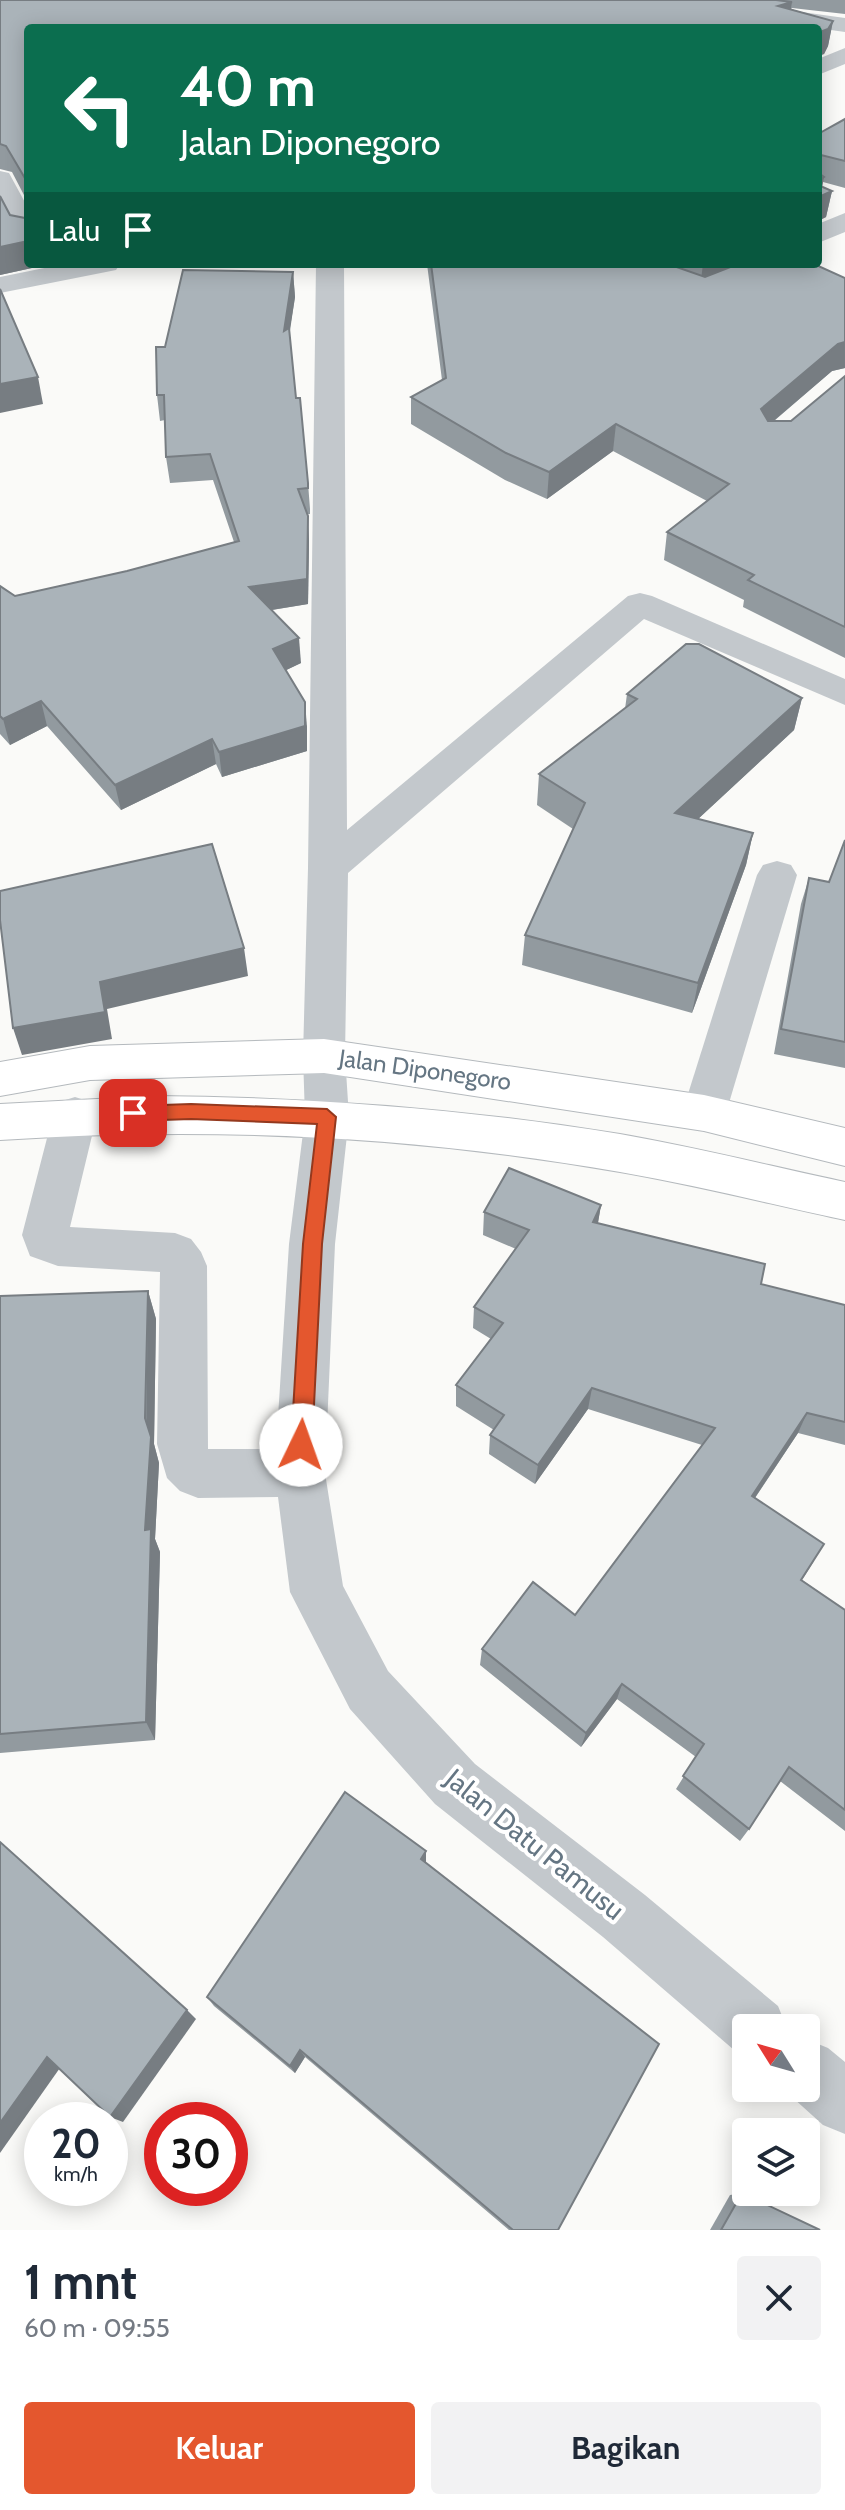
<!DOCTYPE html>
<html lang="id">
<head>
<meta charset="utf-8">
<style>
	body { margin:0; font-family:Cabin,sans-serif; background:#f2f2f3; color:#1f2937; height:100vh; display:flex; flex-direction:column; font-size:30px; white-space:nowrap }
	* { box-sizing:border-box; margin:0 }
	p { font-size:26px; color:#747a83 }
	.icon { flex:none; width:44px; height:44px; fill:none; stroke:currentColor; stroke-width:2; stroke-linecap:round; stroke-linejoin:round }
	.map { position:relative; height:2230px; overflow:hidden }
	.side { display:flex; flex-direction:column; background:#fff; flex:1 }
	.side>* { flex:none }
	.top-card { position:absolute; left:24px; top:24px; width:798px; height:244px; border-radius:8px; box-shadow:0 4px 20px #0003; background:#0b6e4f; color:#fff; overflow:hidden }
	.needle { width:52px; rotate:307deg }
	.tools { position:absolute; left:732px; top:2014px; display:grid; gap:16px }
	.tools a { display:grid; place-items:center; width:88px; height:88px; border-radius:8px; background:#fff; box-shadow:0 4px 20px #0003; font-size:40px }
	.speed { position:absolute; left:24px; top:2102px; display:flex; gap:16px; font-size:40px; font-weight:700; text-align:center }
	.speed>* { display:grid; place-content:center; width:104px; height:104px; border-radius:50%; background:#fff; box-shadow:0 4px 20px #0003; line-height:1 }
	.speed small { font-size:20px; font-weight:400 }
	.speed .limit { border:12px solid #d22; background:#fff; color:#111 }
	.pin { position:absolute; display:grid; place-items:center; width:68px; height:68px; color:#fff; margin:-34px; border-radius:16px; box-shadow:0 4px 12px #0006 }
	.me { position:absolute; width:88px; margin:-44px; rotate:3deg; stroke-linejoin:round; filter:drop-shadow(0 0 6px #0008) }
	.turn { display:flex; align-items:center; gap:28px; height:168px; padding:0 24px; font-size:36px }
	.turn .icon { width:104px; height:104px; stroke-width:2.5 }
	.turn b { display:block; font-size:56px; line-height:68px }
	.then { display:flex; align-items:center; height:76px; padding:0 24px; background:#0003; gap:16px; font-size:30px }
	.round { display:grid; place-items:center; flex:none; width:84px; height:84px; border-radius:8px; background:#f2f2f3 }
	.head { display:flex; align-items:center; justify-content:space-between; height:136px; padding:0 24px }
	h1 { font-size:48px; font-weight:800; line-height:60px }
	.cta { display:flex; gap:16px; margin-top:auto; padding:16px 24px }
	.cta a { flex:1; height:92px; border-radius:8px; background:#e4572e; color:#fff; font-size:32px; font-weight:800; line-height:92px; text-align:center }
	.cta a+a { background:#f2f2f3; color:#1f2937 }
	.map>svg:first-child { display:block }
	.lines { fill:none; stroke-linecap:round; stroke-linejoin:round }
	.highway-casing { stroke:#b4b9bd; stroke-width:2 }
	.minor { fill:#c3c8cc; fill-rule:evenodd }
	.highway { fill:#fff; fill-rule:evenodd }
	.wall { fill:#929a9f }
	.shaded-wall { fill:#777d82 }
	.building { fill:#aab3b9; stroke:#777d82; stroke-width:2 }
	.route { fill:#e4572e; stroke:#94391e; stroke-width:2 }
	.labels { text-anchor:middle; stroke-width:8; stroke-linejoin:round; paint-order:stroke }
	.street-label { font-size:24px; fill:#657683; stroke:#fff }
	.near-street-label { font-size:28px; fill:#657683; stroke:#fff }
</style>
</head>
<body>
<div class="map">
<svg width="845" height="2230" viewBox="0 0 845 2230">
	<rect width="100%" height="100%" fill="#fafaf8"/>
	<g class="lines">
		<!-- highway casing -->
		<g class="highway-casing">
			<g id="highway">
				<polygon points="324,1039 704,1095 845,1128 845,1166 704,1131 324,1073 90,1080 0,1096 0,1062 90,1046"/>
				<path d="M155,1096C311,1097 466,1109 620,1134C695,1147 770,1166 845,1182V1220C770,1204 696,1185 620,1172C415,1136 208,1126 0,1140V1104Z"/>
			</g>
		</g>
		<!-- minor -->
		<g class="minor">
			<polygon points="657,0 716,0 845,18 845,32 668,7 660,5"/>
			<polygon points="845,48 845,64 818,75 818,59"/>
			<polygon points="0,171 9,173 28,208 28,242 18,240 0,205"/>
			<polygon points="845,213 845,232 818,243 818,224"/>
			<polygon points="64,264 120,264 116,270 106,272 0,293 0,277"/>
			<polygon points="316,264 344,264 347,830 628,596 640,593 652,596 845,679 845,705 644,619 348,873 345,1056 349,1117 335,1244 325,1473 343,1586 388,1671 475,1764 645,1895 778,2006 787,2028 746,2028 746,2055 734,2050 603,1937 435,1804 350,1709 290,1592 278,1497 198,1498 180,1491 167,1478 157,1444 160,1272 58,1266 30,1256 22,1235 53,1115 59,1102 75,1097 91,1102 97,1115 70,1227 175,1233 191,1239 201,1252 207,1266 208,1449 276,1449 289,1244 305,1117 303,1056 308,868"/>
			<polygon points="777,861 791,865 797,875 726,1113 720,1126 704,1131 688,1126 682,1113 757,875 763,865"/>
			<polygon points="806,2039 828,2048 845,2062 845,2134 823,2125 782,2088 806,2088"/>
		</g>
		<!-- highway -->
		<use href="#highway" class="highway"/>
	</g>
	<!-- wall -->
	<g class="wall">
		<polygon points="0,0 845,0 845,14 792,8 791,9 833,21 828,46 824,54 818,56 818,28 28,28 28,264 50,264 0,275 0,196 10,215 25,218 25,197 12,172 0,169"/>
		<polygon points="845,119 845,188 823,182 822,187 832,191 826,217 818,221 818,134"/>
		<polygon points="427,264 736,264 720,271 845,278 845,368 832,371 774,421 791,421 845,376 845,658 743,607 744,600 664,560 667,532 707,501 613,451 547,499 505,480 411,424 411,397 442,380"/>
		<polygon points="293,272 295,297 289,334 296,398 308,483 310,509 310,514 307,514 309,541 308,604 272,610 301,663 286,670 307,727 307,751 222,777 216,764 121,810 47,726 10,745 0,734 0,586 15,596 127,571 234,542 213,480 170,483 166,457 165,420 160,421 157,395 165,347"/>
		<polygon points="627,694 802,698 794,730 698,819 753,833 746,865 692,1013 522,965 525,935 573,829 537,805 539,774 625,709"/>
		<polygon points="845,840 845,1068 774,1054 801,904 809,878 829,882"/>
		<polygon points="601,1205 598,1223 761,1284 845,1305 845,1445 798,1433 755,1498 814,1561 802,1580 845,1610 845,1831 780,1781 749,1829 740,1841 676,1789 696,1757 617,1699 581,1747 480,1665 482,1649 575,1615 702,1445 588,1409 535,1484 489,1454 490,1435 494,1430 456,1406 456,1385 491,1339 473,1328 474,1307 516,1249 483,1235 484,1212"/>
		<polygon points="148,1291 156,1319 154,1444 159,1463 155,1539 160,1552 155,1740 0,1753 0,1296"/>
		<polygon points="426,1863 558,2230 509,2230 305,2057 295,2073 214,2006 207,1997"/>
		<polygon points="742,2193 820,2230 710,2230 730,2195"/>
	</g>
	<!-- shaded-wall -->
	<g class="shaded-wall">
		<polygon points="792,2 788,27 778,6"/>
		<polygon points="833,21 828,46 824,54 818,56 818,44 820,32"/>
		<polygon points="824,177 819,203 818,204 818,181"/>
		<polygon points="832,191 826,217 818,221 818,207 821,196"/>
		<polygon points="28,241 28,264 50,264 0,275 0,247"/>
		<polygon points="703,264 736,264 701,280"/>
		<polygon points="293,272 295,297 286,357 284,331"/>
		<polygon points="845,342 845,368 832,371 756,436 761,409 838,344"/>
		<polygon points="38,377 43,404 0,413 0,384"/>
		<polygon points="616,424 613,451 547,499 549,472"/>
		<polygon points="308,516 309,541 308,604 252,613 249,587"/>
		<polygon points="299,638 301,663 276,675 273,649"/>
		<polygon points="802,698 794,730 670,845 675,813"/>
		<polygon points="41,701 47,726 10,745 3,719"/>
		<polygon points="305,702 307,727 307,751 222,777 219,752"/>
		<polygon points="212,739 216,764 121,810 115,785"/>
		<polygon points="753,833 746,865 692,1013 698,983"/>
		<polygon points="244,948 248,976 107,1009 112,1039 22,1055 13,1028 100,982"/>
		<polygon points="601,1205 597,1228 593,1222"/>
		<polygon points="148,1291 156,1319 154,1444 159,1463 155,1539 160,1552 155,1740 146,1722 145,1530"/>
		<polygon points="592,1388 588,1409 535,1484 538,1465"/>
		<polygon points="807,1413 798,1433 744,1514 752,1496"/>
		<polygon points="622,1684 617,1699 581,1747 586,1733"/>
		<polygon points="426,1851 426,1864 421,1859"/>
		<polygon points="187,2010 196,2019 123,2122 110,2117"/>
		<polygon points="300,2050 305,2057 295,2073 290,2066"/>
		<polygon points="47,2057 62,2065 0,2153 0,2123"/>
	</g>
	<!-- building -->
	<g class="building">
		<polygon points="0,0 776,0 792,2 778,6 833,21 828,29 820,32 820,43 818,46 818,28 28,28 28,241 0,247 0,196 10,215 25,218 26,180 6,146 0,144"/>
		<polygon points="845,119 845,161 821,155 820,174 824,177 818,181 818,134"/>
		<polygon points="818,185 832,191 821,196 820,206 818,207"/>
		<polygon points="431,264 668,264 705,277 738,264 814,264 845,278 845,342 838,344 761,409 768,421 791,421 845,376 845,627 748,580 754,575 667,532 729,484 616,424 549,472 506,453 411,397 446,378"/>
		<polygon points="183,270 293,272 284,331 289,328 296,398 300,398 308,483 308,488 298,489 308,516 307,579 249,587 299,638 273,649 305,702 305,726 219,752 212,739 115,785 41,701 3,719 0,716 0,586 15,596 127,571 239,541 210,454 166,457 164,395 157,395 156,347 165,347"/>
		<polygon points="0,289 38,377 0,384"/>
		<polygon points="686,644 699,644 802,698 675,813 753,833 698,983 525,935 585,803 539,774 637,699 627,694"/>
		<polygon points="845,840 845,1042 781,1029 809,878 829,882"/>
		<polygon points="212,844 244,948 100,982 105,1012 13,1028 0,920 0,891"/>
		<polygon points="509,1168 601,1205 593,1222 765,1264 761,1284 845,1305 845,1422 807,1413 752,1496 824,1544 801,1580 845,1610 845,1810 789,1767 749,1829 683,1776 704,1744 622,1684 586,1733 482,1649 533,1582 575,1615 715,1428 592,1388 538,1465 490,1435 504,1415 456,1385 503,1323 474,1307 529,1230 484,1212"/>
		<polygon points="148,1291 145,1418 151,1437 145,1530 151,1529 146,1722 0,1734 0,1296"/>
		<polygon points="345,1792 426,1851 421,1859 659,2044 558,2230 513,2230 300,2050 290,2066 207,1997"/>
		<polygon points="0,1842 187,2010 110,2117 47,2057 0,2123"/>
		<polygon points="742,2193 820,2230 721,2230"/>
	</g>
	<!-- route -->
	<polygon class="route" points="191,1104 327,1109 336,1117 322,1244 312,1445 309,1452 301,1455 294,1452 291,1445 303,1244 317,1124 191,1119 133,1121 124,1113 133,1106"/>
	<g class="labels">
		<!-- street labels -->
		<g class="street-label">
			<text transform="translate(425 1070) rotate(8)" y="8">Jalan Diponegoro</text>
		</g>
		<!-- near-street labels -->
		<g class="near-street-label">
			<text transform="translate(535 1844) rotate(39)" y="10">Jalan Datu Pamusu</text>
		</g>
	</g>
</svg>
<div class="tools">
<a><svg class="needle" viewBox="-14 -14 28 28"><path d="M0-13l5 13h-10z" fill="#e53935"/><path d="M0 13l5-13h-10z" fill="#747a83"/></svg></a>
<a><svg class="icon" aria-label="layers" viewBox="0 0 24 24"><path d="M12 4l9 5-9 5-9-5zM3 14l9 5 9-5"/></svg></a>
</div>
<div class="speed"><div>20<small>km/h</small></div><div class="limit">30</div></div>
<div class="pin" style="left:133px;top:1113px;background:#d93025"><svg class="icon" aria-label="arrive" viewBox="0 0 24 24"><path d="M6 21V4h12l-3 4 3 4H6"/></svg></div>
<svg class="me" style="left:301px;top:1445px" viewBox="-20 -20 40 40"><circle r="19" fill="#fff"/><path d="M0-13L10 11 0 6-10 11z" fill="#e4572e"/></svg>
<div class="top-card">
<div class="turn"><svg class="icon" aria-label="left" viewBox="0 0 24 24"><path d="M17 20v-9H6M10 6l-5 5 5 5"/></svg><div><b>40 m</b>Jalan Diponegoro</div></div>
<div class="then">Lalu<svg class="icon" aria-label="arrive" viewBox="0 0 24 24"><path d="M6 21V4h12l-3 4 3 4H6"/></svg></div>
</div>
</div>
<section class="side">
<div class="head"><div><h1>1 mnt</h1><p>60 m · 09:55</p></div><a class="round"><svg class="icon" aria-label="close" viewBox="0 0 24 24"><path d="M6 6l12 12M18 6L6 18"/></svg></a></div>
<div class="cta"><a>Keluar</a><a>Bagikan</a></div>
</section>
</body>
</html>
